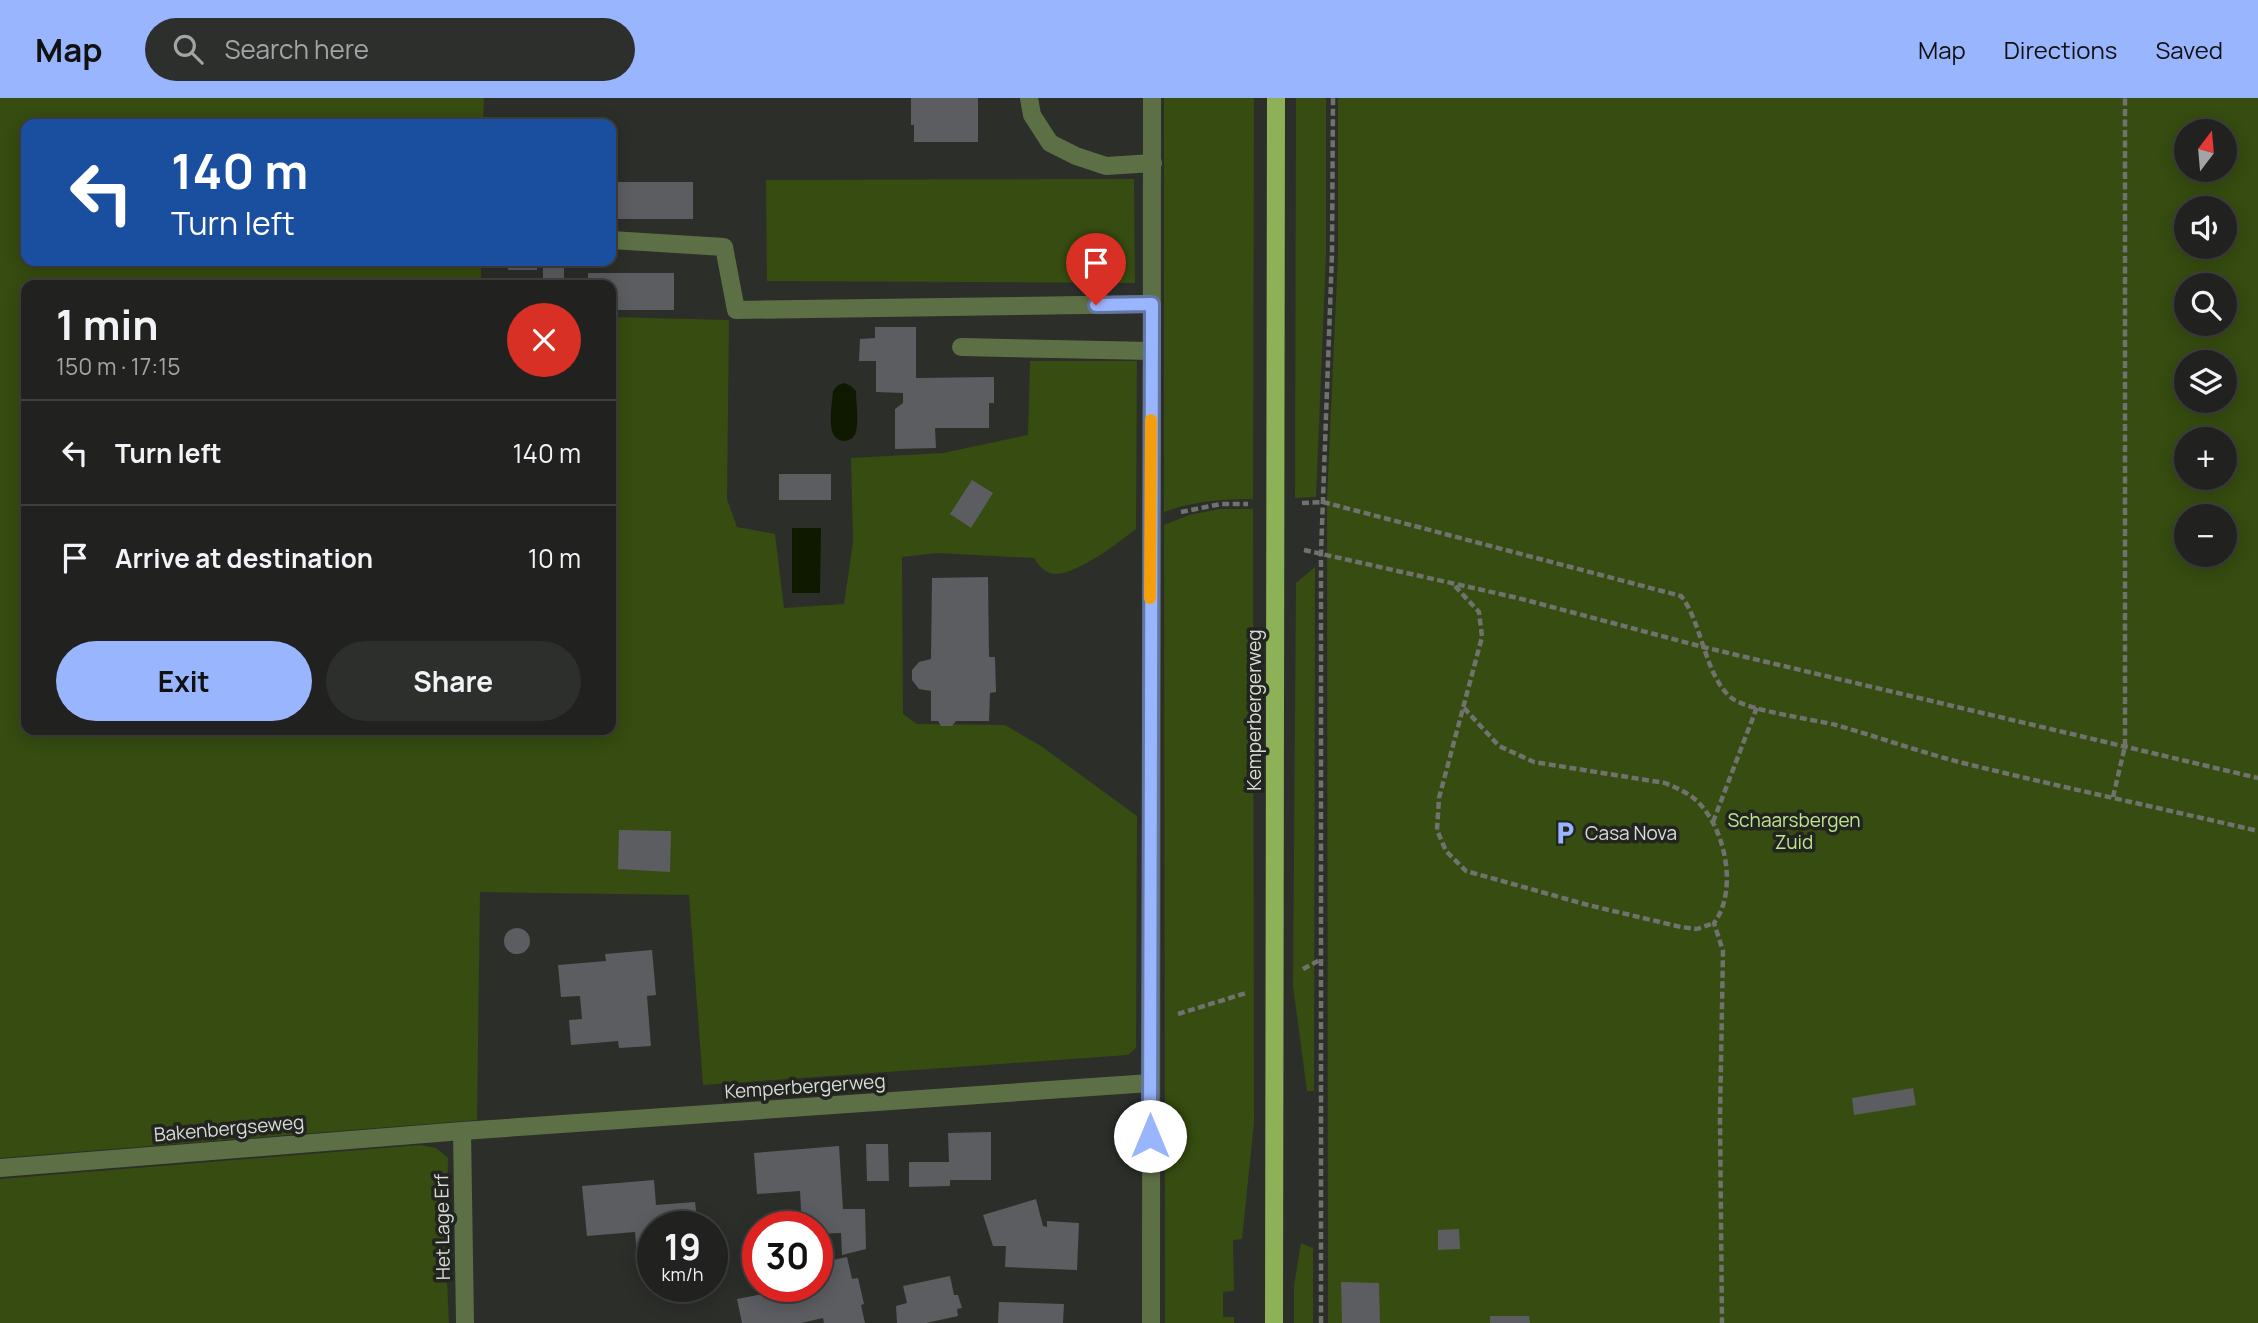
<!DOCTYPE html>
<html lang="en">
<head>
<meta charset="utf-8">
<style>
	body { margin:0; font-family:Manrope,sans-serif; background:#2d2f2d; color:#f1f3f6; height:100vh; display:flex; flex-direction:column; font-size:26px; white-space:nowrap }
	* { box-sizing:border-box; margin:0 }
	p { font-size:23px; color:#a2a4a5 }
	.icon { flex:none; width:38px; height:38px; fill:none; stroke:currentColor; stroke-width:2; stroke-linecap:round; stroke-linejoin:round }
	.map { position:relative; flex:1; overflow:hidden }
	.details { position:absolute; left:21px; top:182px; width:595px; height:455px; display:flex; flex-direction:column; background:#212220; border-radius:14px; box-shadow:0 4px 18px #0003,0 0 0 2px #3e3f3e }
	.details>* { flex:none }
	.guide { position:absolute; left:21px; top:21px; width:595px; height:147px; border-radius:14px; box-shadow:0 4px 18px #0003,0 0 0 2px #3e3f3e; background:#1a4fa0; color:#fff; overflow:hidden }
	.needle { width:46px; rotate:16deg }
	.buttons { position:absolute; left:2174px; top:21px; display:grid; gap:14px }
	.buttons a { display:grid; place-items:center; width:63px; height:63px; border-radius:50%; background:#212220; box-shadow:0 4px 18px #0003,0 0 0 2px #3e3f3e; font-size:35px }
	.speed { position:absolute; left:637px; top:1113px; display:flex; gap:14px; font-size:35px; font-weight:700; text-align:center }
	.speed>* { display:grid; place-content:center; width:91px; height:91px; border-radius:50%; background:#212220; box-shadow:0 4px 18px #0003,0 0 0 2px #3e3f3e; line-height:1 }
	.speed small { font-size:18px; font-weight:400 }
	.speed .limit { border:10px solid #d22; background:#fff; color:#111 }
	.pin { position:absolute; display:grid; place-items:center; width:60px; height:60px; color:#fff; margin:-72px -30px; border-radius:50% 50% 50% 0; rotate:-45deg; box-shadow:0 0 7px #0007 }
	.pin .icon { rotate:45deg }
	.me { position:absolute; width:77px; margin:-38px; rotate:0deg; stroke-linejoin:round; filter:drop-shadow(0 0 5px #0008) }
	.turn { display:flex; align-items:center; gap:24px; height:147px; padding:0 35px; font-size:32px }
	.turn .icon { width:91px; height:91px; stroke-width:2.5 }
	.turn b { display:block; font-size:49px; line-height:60px }
	.round { display:grid; place-items:center; flex:none; width:74px; height:74px; border-radius:37px; background:#2d2f2d }
	.head { display:flex; align-items:center; justify-content:space-between; height:119px; padding:0 35px }
	h1 { font-size:42px; font-weight:700; line-height:52px }
	.button { display:flex; gap:14px; margin-top:auto; padding:14px 35px }
	.button a { flex:1; height:80px; border-radius:42px; background:#99b5fd; color:#111; font-size:28px; font-weight:700; line-height:80px; text-align:center }
	.button a+a { background:#2d2f2d; color:#f1f3f6 }
	ul { padding:0; list-style:none }
	li { display:flex; align-items:center; gap:21px; height:105px; padding:0 35px; border-top:2px solid #3e3f3e }
	li div { flex:1 }
	li b { display:block; font-size:26px }
	li em { font-style:normal }
	header { display:flex; align-items:center; gap:42px; box-sizing:border-box; height:98px; padding:0 35px; background:#99b5fd; color:#111 }
	header strong { font-size:33px }
	nav { display:flex; gap:38px; margin-inline-start:auto; font-size:24px }
	.search { width:490px; height:63px; background:#2d2f2d; display:flex; align-items:center; gap:18px; box-sizing:border-box; padding:0 24px; border-radius:38px; color:#a2a4a5; font-size:26px }
	.map>svg:first-child { display:block }
	.green { fill:#364c10; fill-rule:evenodd }
	.water { fill:#0e1900 }
	.building { fill:#5b5d61 }
	.lines { fill:none; stroke-linecap:round; stroke-linejoin:round }
	.path { stroke:#70726e; stroke-width:4.5; stroke-dasharray:7 3.5; stroke-linecap:butt }
	.minor { stroke:#5d7045; stroke-width:18 }
	.major { stroke:#8cb156; stroke-width:18 }
	.route-casing { stroke:#6376a4; stroke-width:18 }
	.route { stroke:#99b5fd; stroke-width:12 }
	.slow { stroke:#f59e0b; stroke-width:12 }
	.labels { text-anchor:middle; stroke-width:7; stroke-linejoin:round; paint-order:stroke }
	.street-label { font-size:19px; fill:#d9dbd8; stroke:#222420 }
	.park-label { font-size:19px; fill:#c0e58e; stroke:#222420 }
	.poi-label { font-size:19px; fill:#d9dbd8; stroke:#222420; text-anchor:start }
</style>
</head>
<body>
<header>
<strong>Map</strong>
<div class="search"><svg class="icon" aria-label="search" viewBox="0 0 24 24"><circle cx="10" cy="10" r="6"/><path d="M15 15l6 6"/></svg>Search here</div>
<nav><a>Map</a><a>Directions</a><a>Saved</a></nav>
</header>
<div class="map">
<svg width="2258" height="1225" viewBox="0 0 2258 1225">
	<rect width="100%" height="100%" fill="#2c2e2a"/>
	<!-- green -->
	<g class="green">
		<path d="M0,0H484L483,26H26V163H481V187H26V632H611V219L729,222L727,401L737,429L775,436L784,510L844,506L853,444L851,360L943,355L1028,337L1030,263H1137L1136,431C1119,444 1071,482 1050,475C1042,472 1038,466 1034,460L937,455L902,459L903,616L917,626L1005,627L1041,648L1137,718L1136,950L1128,957L703,987L689,797L480,794L477,1022L0,1060Z"/>
		<path d="M1164,0H1254L1253,401C1222,401 1194,403 1164,414Z"/>
		<polygon points="1296,0 1326,0 1326,156 1316,399 1295,400"/>
		<path d="M1338,0H2258V1225H1328L1327,400L1338,156ZM2186,33H2224V72H2186ZM2186,110H2224V149H2186ZM2186,187H2224V226H2186ZM2186,264H2224V303H2186ZM2186,341H2224V380H2186ZM2186,418H2224V457H2186Z"/>
		<polygon points="1134,81 1135,185 767,183 766,82"/>
		<polygon points="1220,411 1253,411 1254,1025 1242,1141 1233,1142 1234,1193 1223,1194 1223,1219 1234,1219 1234,1225 1165,1225 1164,427 1189,417"/>
		<polygon points="1315,469 1314,993 1307,993 1293,888 1296,485"/>
		<polygon points="420,1047 436,1050 448,1060 446,1160 449,1225 0,1225 0,1081"/>
		<polygon points="1301,1145 1313,1150 1313,1225 1294,1225 1294,1188"/>
	</g>
	<!-- water -->
	<g class="water">
		<path d="M844,285L851,288L856,293C856,305 859,322 856,334C853,346 835,346 832,333C829,321 832,305 833,293L838,287Z"/>
		<polygon points="792,430 821,430 820,495 792,495"/>
	</g>
	<!-- building -->
	<g class="building">
		<polygon points="911,0 978,0 978,44 914,44 914,27 911,27"/>
		<rect x="611" y="84" width="82" height="37"/>
		<rect x="508" y="163" width="29" height="9"/>
		<rect x="543" y="168" width="21" height="18"/>
		<polygon points="588,175 674,175 674,212 611,212 611,187 588,187"/>
		<polygon points="875,229 916,229 916,280 994,279 994,305 989,305 989,330 935,330 936,350 895,351 895,311 903,305 903,295 876,294 876,263 859,263 860,241 875,240"/>
		<rect x="779" y="376" width="52" height="26"/>
		<polygon points="972,382 993,395 971,430 950,416"/>
		<polygon points="988,479 989,559 995,559 996,594 990,595 989,623 956,623 952,628 941,628 938,623 931,623 931,593 919,591 912,582 912,572 919,564 931,561 932,480"/>
		<polygon points="619,732 671,733 670,774 618,771"/>
		<circle cx="517" cy="843" r="13"/>
		<polygon points="652,852 656,897 647,898 651,948 619,950 618,943 571,947 569,922 582,921 580,898 561,899 558,867 606,863 605,856"/>
		<polygon points="1913,990 1916,1007 1854,1017 1852,1000"/>
		<polygon points="991,1034 991,1082 950,1082 950,1088 909,1089 909,1064 949,1064 948,1035"/>
		<polygon points="866,1046 888,1046 889,1083 867,1083"/>
		<polygon points="839,1048 843,1111 865,1111 866,1151 842,1157 841,1135 817,1136 817,1129 802,1129 800,1093 757,1096 754,1055"/>
		<polygon points="654,1082 656,1107 695,1104 698,1129 653,1129 653,1167 638,1168 635,1134 587,1138 582,1088"/>
		<polygon points="1036,1101 1043,1128 1047,1129 1047,1123 1079,1125 1077,1172 1005,1169 1006,1148 993,1148 983,1117"/>
		<polygon points="1459,1131 1460,1151 1438,1152 1438,1132"/>
		<polygon points="847,1159 852,1181 858,1180 864,1206 861,1207 865,1225 824,1225 823,1220 801,1225 742,1225 737,1201 763,1196 762,1191 773,1188 823,1188 818,1165"/>
		<polygon points="950,1178 954,1197 958,1197 962,1210 957,1211 958,1218 926,1225 897,1225 896,1208 907,1205 903,1188"/>
		<polygon points="1341,1184 1379,1185 1380,1225 1342,1225"/>
		<polygon points="690,1188 702,1188 703,1193 690,1193"/>
		<polygon points="999,1204 1064,1206 1063,1225 998,1225"/>
		<polygon points="1490,1218 1529,1218 1530,1225 1490,1225"/>
	</g>
	<g class="lines">
		<!-- path -->
		<g class="path">
			<path d="M1302,405L1323,404L1681,498C1702,523 1705,581 1733,601C1751,613 1811,621 1836,627C1878,639 1920,654 1963,665C2061,689 2160,710 2258,733"/>
			<polyline points="1181,414 1221,406 1248,406"/>
			<polyline points="1304,452 1518,500 1703,549 2258,680"/>
			<polyline points="1455,488 1479,514 1482,539 1439,700 1437,732 1446,753 1466,773 1588,807 1681,829 1697,831 1714,825"/>
			<path d="M1464,610L1499,648L1534,664L1665,685C1677,690 1689,695 1698,704C1726,732 1738,793 1714,825L1723,853L1720,1020L1722,1225"/>
			<polyline points="2113,699 2125,648 2125,0"/>
			<polyline points="1713,724 1757,609"/>
			<polyline points="1303,871 1320,862"/>
			<polyline points="1178,916 1246,895"/>
			<polyline points="1321,1225 1321,455 1332,156 1333,0"/>
		</g>
		<!-- minor -->
		<g class="minor">
			<polyline points="1029,0 1032,17 1050,45 1076,58 1106,68 1153,65"/>
			<polyline points="611,142 724,149 736,212 1152,206"/>
			<polyline points="961,249 1152,253"/>
			<polyline points="462,1033 465,1225"/>
			<polyline points="0,1070 462,1033 1150,985"/>
			<polyline points="1151,1225 1152,0"/>
		</g>
		<!-- major -->
		<polyline class="major" points="1274,1225 1276,0"/>
	</g>
	<g class="lines">
		<!-- route casing -->
		<g class="route-casing">
			<polyline id="route" points="1096,207 1152,206 1150,1038"/>
		</g>
		<!-- route -->
		<use href="#route" class="route"/>
		<!-- slow -->
		<polyline class="slow" points="1150,500 1151,322"/>
	</g>
	<!-- icons -->
	<defs>
		<g id="parking-bare" transform="scale(1.89)"><path d="M-3.5-5.5H1a3.5 3.5 0 0 1 0 7H-1V5.5H-3.5ZM-1-3.4V-.6H.8a1.4 1.4 0 0 0 0-2.8Z" fill="#99b5fd" stroke="#222420" stroke-width="2.5" paint-order="stroke"/></g>
	</defs>
	<g fill-rule="evenodd">
		<use href="#parking-bare" x="1565" y="735"/>
	</g>
	<g class="labels">
		<!-- street labels -->
		<g class="street-label">
			<text transform="translate(1254 612) rotate(-90)" y="7">Kemperbergerweg</text>
			<text transform="translate(805 988) rotate(-4)" y="7">Kemperbergerweg</text>
			<text transform="translate(229 1030) rotate(-5)" y="7">Bakenbergseweg</text>
			<text transform="translate(442 1129) rotate(-91)" y="7">Het Lage Erf</text>
		</g>
		<!-- park labels -->
		<g class="park-label">
			<text x="1794" y="729">Schaarsbergen<tspan x="1794" dy="22">Zuid</tspan></text>
		</g>
		<!-- poi labels -->
		<g class="poi-label">
			<text x="1585" y="742">Casa Nova</text>
		</g>
	</g>
</svg>
<div class="buttons">
<a><svg class="needle" viewBox="-14 -14 28 28"><path d="M0-13l5 13h-10z" fill="#e53935"/><path d="M0 13l5-13h-10z" fill="#a2a4a5"/></svg></a>
<a><svg class="icon" aria-label="sound" viewBox="0 0 24 24"><path d="M4 9h4l5-4v14l-5-4H4zM17 9q2 3 0 6"/></svg></a>
<a><svg class="icon" aria-label="search" viewBox="0 0 24 24"><circle cx="10" cy="10" r="6"/><path d="M15 15l6 6"/></svg></a>
<a><svg class="icon" aria-label="layers" viewBox="0 0 24 24"><path d="M12 4l9 5-9 5-9-5zM3 14l9 5 9-5"/></svg></a>
<a>+</a>
<a>−</a>
</div>
<div class="speed"><div>19<small>km/h</small></div><div class="limit">30</div></div>
<div class="pin" style="left:1096px;top:207px;background:#d93025"><svg class="icon" aria-label="arrive" viewBox="0 0 24 24"><path d="M6 21V4h12l-3 4 3 4H6"/></svg></div>
<svg class="me" style="left:1150px;top:1038px" viewBox="-20 -20 40 40"><circle r="19" fill="#fff"/><path d="M0-13L10 11 0 6-10 11z" fill="#99b5fd"/></svg>
<div class="guide">
<div class="turn"><svg class="icon" aria-label="left" viewBox="0 0 24 24"><path d="M17 20v-9H6M10 6l-5 5 5 5"/></svg><div><b>140 m</b>Turn left</div></div>
</div>
<section class="details">
<div class="head"><div><h1>1 min</h1><p>150 m · 17:15</p></div><a class="round" style="background:#d93025;color:#fff"><svg class="icon" aria-label="close" viewBox="0 0 24 24"><path d="M6 6l12 12M18 6L6 18"/></svg></a></div>
<ul>
<li><svg class="icon" aria-label="left" viewBox="0 0 24 24"><path d="M17 20v-9H6M10 6l-5 5 5 5"/></svg><div><b>Turn left</b></div><em>140 m</em></li>
<li><svg class="icon" aria-label="arrive" viewBox="0 0 24 24"><path d="M6 21V4h12l-3 4 3 4H6"/></svg><div><b>Arrive at destination</b></div><em>10 m</em></li>
</ul>
<div class="button"><a>Exit</a><a>Share</a></div>
</section>
</div>
</body>
</html>
